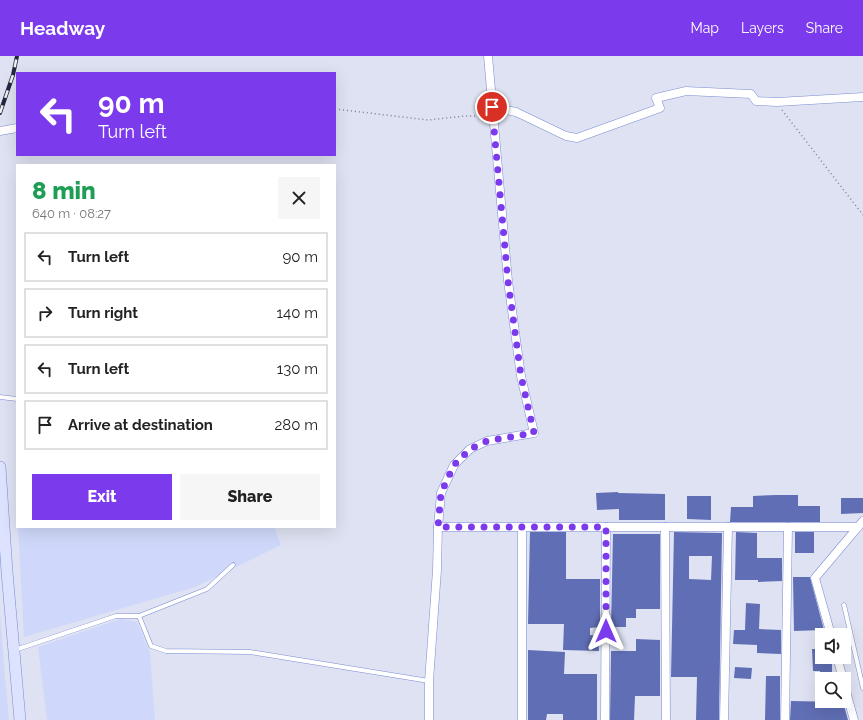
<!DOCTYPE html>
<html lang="en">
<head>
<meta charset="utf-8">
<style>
	body { margin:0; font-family:Raleway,sans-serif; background:#f6f6f6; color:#222; height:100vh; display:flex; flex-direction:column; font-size:15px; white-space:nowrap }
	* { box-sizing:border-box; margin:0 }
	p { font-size:13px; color:#767676 }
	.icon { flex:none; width:22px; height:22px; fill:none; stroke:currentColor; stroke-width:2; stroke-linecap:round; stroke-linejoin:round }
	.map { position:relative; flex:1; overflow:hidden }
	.panel { position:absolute; left:16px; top:108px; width:320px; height:364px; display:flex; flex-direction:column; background:#fff; border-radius:0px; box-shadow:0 4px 16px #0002 }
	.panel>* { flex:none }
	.hud { position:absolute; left:16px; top:16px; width:320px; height:84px; border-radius:0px; box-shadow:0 4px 16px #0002; background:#7c3aed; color:#fff; overflow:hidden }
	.controls { position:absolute; left:815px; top:572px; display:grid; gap:8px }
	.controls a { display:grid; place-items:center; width:36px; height:36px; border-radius:0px; background:#fff; box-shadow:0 4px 16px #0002; font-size:20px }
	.pin { position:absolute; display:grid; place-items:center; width:34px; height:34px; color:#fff; margin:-17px; border:2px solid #fff; border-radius:50%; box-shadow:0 1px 4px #0007 }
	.me { position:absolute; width:44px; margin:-22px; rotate:0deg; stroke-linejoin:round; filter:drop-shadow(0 0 3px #0008) }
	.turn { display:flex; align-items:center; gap:14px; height:84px; padding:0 16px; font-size:18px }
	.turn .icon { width:52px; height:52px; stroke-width:2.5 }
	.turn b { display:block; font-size:28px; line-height:34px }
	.round { display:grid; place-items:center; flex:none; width:42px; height:42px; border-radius:0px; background:#f6f6f6 }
	.headline { display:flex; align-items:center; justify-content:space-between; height:68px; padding:0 16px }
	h1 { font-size:24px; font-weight:800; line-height:30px; color:#1e9e55 }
	.button { display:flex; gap:8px; margin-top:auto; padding:8px 16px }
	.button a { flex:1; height:46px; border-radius:0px; background:#7c3aed; color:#fff; font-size:16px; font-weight:800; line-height:46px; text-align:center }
	.button a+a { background:#f6f6f6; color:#222 }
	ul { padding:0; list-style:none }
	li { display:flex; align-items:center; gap:12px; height:50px; margin:0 8px 6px; padding:0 8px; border:2px solid #e0e0e0; border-radius:0px }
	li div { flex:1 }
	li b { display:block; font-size:15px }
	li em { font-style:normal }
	header { display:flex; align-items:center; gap:24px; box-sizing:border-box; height:56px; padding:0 20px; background:#7c3aed; color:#fff }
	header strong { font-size:19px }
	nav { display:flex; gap:22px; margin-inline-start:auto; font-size:14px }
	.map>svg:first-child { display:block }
	.built { fill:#cfd8fa }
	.building { fill:#606fb5; fill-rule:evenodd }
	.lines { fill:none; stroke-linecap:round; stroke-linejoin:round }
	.lane-casing { stroke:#7b8cd4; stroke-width:5 }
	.street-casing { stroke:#7b8cd4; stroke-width:9 }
	.secondary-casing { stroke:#7b8cd4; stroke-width:12 }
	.path { stroke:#7c7f94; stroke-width:1.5; stroke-dasharray:1 3; stroke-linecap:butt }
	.lane { stroke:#fff; stroke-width:4 }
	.street { stroke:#fff; stroke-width:8 }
	.secondary { stroke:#dde3ff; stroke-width:11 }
	.rail-casing { stroke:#23263f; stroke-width:4 }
	.rail { stroke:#f0f0f0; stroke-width:2.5; stroke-dasharray:8; stroke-linecap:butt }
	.route { stroke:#7c3aed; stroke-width:7; stroke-dasharray:0 12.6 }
</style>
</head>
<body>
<header>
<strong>Headway</strong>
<nav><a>Map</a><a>Layers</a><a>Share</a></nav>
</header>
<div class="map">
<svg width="863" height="664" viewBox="0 0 863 664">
	<rect width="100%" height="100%" fill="#dee2f2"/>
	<!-- built -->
	<g class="built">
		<polygon points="18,471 274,471 281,489 195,531 24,581"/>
		<polygon points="0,557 4,610 9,664 0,664"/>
		<polygon points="121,563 137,566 150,597 155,664 47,664 38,591"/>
	</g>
	<!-- building -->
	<g class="building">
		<polygon points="618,436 618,437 665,438 665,464 619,464 619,453 597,454 596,437"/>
		<polygon points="776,439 798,439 798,450 820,450 820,466 730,466 731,451 753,451 753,440"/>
		<polygon points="687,440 711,440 711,464 687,463"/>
		<polygon points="841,442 863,442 863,457 841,458"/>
		<polygon points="530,476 566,476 566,523 600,523 600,571 590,572 590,579 598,580 599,595 563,594 564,568 528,568"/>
		<path d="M674,476L722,477L719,664H696L697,621H671ZM689,500H712L711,524L689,523Z"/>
		<polygon points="736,476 757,477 757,502 782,502 782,525 758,526 758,524 735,524"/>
		<rect x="795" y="476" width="19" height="21"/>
		<polygon points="613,478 660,478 660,553 636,553 636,562 626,562 626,571 611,571"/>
		<polygon points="793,521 810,521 824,574 794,575"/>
		<polygon points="746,547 760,548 759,573 781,574 781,598 757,597 757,589 733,588 734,574 745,574"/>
		<polygon points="636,583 660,584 660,640 635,640 634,664 610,664 611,595 636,595"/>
		<polygon points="812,593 822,593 822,601 832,601 832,623 820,623 820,615 813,615"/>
		<polygon points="528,594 565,596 564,618 597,618 597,664 563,664 563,658 547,658 546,664 528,664"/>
		<polygon points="735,611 752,612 751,623 734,622"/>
		<polygon points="766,620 780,620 780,664 765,664"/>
		<polygon points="791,645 843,646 848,664 790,664"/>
	</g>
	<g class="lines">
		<!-- lane casing -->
		<g class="lane-casing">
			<g id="lane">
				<polyline points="0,341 17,343"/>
				<polyline points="844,549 863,632"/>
				<polyline points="139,560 151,590 166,595 250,596 429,625"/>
				<polyline points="15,594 116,560 139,560 207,533 233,509"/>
			</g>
		</g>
		<!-- street casing -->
		<g class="street-casing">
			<g id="street">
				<polyline points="492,51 516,56 566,80 577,82 660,52 656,42 686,35 751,38 756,45 777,46 863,41"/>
				<polyline points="0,75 17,72"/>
				<polyline points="438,471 858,471"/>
				<polyline points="522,471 522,664"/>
				<polyline points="665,471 666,664"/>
				<polyline points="831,579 815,522 863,465"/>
				<polyline points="837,601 843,623"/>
				<polyline points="844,628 854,664"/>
				<polyline points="429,664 429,625 437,514 438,471 441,437 454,409 470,393 487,385 534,377 521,320 508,225 488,0"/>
				<polyline points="605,664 606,471"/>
				<polyline points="724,664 728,471"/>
				<polyline points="785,664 788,471"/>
			</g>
		</g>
		<!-- secondary casing -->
		<g class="secondary-casing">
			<polyline id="secondary" points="0,411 7,516 20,664"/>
		</g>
		<!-- path -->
		<g class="path">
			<polyline points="335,53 428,64 465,60 485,60"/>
			<polyline points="782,54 863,159"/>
		</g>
		<!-- lane -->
		<use href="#lane" class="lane"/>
		<!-- street -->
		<use href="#street" class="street"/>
		<!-- secondary -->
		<use href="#secondary" class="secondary"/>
		<!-- rail casing -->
		<g class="rail-casing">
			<polyline id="rail" points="0,57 13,19 17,0"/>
		</g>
		<!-- rail -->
		<use href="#rail" class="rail"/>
	</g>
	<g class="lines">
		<!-- route -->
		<polyline class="route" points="492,51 508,225 521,320 534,377 487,385 470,393 454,409 441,437 438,471 606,471 606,575"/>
	</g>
</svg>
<div class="controls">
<a><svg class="icon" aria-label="sound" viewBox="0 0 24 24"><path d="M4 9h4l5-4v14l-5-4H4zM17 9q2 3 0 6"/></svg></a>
<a><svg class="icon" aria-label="search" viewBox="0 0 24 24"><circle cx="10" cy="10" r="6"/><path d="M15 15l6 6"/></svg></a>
</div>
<div class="pin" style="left:492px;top:51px;background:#d93025"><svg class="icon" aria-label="arrive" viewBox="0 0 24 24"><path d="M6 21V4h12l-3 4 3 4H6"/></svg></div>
<svg class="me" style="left:606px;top:575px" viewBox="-20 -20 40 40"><path d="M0-17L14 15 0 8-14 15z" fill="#7c3aed" stroke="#fff" stroke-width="4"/></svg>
<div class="hud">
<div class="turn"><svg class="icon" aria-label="left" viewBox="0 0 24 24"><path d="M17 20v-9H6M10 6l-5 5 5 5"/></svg><div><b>90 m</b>Turn left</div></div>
</div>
<section class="panel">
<div class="headline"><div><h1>8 min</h1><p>640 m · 08:27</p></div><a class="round"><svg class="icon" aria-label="close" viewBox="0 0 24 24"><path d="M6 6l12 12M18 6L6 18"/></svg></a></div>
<ul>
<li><svg class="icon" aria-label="left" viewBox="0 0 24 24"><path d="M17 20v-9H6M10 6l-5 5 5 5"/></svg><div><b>Turn left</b></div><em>90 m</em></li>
<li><svg class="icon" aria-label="right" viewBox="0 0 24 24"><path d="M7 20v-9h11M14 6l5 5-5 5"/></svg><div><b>Turn right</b></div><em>140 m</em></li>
<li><svg class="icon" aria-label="left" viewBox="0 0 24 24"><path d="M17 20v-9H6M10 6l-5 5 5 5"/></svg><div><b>Turn left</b></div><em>130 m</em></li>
<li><svg class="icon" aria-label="arrive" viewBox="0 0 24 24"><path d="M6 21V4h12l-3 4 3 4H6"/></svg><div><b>Arrive at destination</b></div><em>280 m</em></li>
</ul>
<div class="button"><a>Exit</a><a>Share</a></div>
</section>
</div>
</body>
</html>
